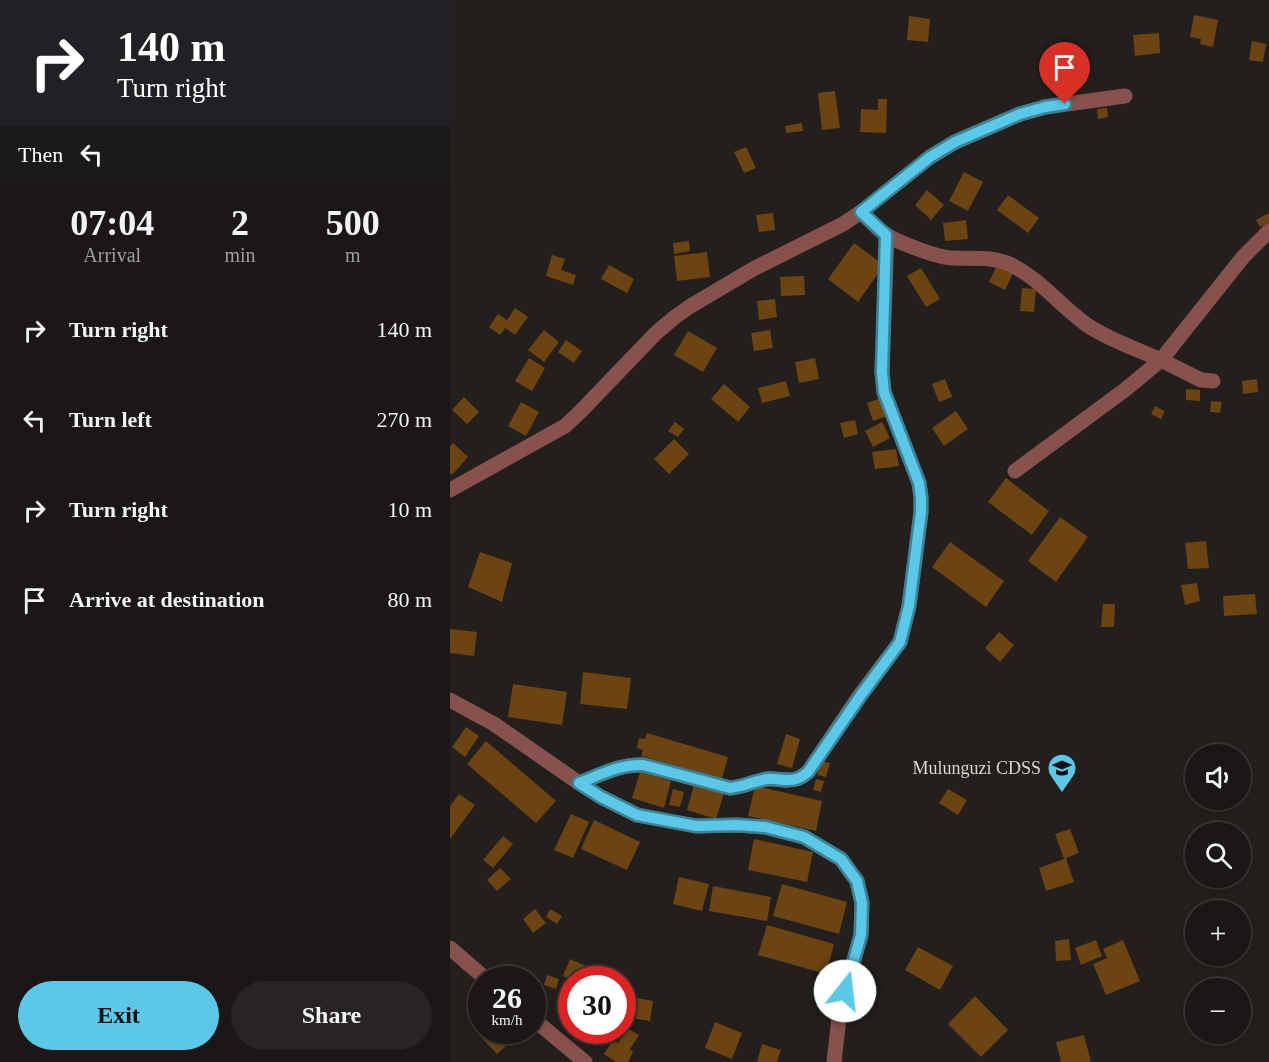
<!DOCTYPE html>
<html lang="en">
<head>
<meta charset="utf-8">
<style>
	body { margin:0; font-family:"Times New Roman",serif; background:#272423; color:#f1f3f6; height:100vh; display:flex; flex-direction:column; font-size:22px; white-space:nowrap }
	* { box-sizing:border-box; margin:0 }
	p { font-size:20px; color:#9f9fa1 }
	.icon { flex:none; width:33px; height:33px; fill:none; stroke:currentColor; stroke-width:2; stroke-linecap:round; stroke-linejoin:round }
	.map { position:relative; flex:1; overflow:hidden }
	.side { display:flex; flex-direction:column; background:#1a1716; width:450px }
	.side>* { flex:none }
	.banner { background:#202124; color:#fff; overflow:hidden }
	.tools { position:absolute; left:735px; top:744px; display:grid; gap:12px }
	.tools a { display:grid; place-items:center; width:66px; height:66px; border-radius:50%; background:#1a1716; box-shadow:0 3px 9px #0003,0 0 0 2px #383635; font-size:30px }
	.speed { position:absolute; left:18px; top:966px; display:flex; gap:12px; font-size:30px; font-weight:700; text-align:center }
	.speed>* { display:grid; place-content:center; width:78px; height:78px; border-radius:50%; background:#1a1716; box-shadow:0 3px 9px #0003,0 0 0 2px #383635; line-height:1 }
	.speed small { font-size:15px; font-weight:400 }
	.speed .limit { border:9px solid #d22; background:#fff; color:#111 }
	.pin { position:absolute; display:grid; place-items:center; width:51px; height:51px; color:#fff; margin:-62px -26px; border-radius:50% 50% 50% 0; rotate:-45deg; box-shadow:0 0 6px #0007 }
	.pin .icon { rotate:45deg }
	.me { position:absolute; width:66px; margin:-33px; rotate:16deg; stroke-linejoin:round; filter:drop-shadow(0 0 4px #0008) }
	.turn { display:flex; align-items:center; gap:21px; height:126px; padding:0 18px; font-size:27px }
	.turn .icon { width:78px; height:78px; stroke-width:2.5 }
	.turn b { display:block; font-size:42px; line-height:51px }
	.then { display:flex; align-items:center; height:57px; padding:0 18px; background:#0003; gap:12px; font-size:22px }
	.eta { display:flex; justify-content:space-evenly; align-items:center; height:102px; text-align:center }
	.eta b { font-size:36px; font-weight:700; line-height:42px }
	.cta { display:flex; gap:12px; margin-top:auto; padding:12px 18px }
	.cta a { flex:1; height:69px; border-radius:36px; background:#5ac8e6; color:#111; font-size:24px; font-weight:700; line-height:69px; text-align:center }
	.cta a+a { background:#272423; color:#f1f3f6 }
	ul { padding:0; list-style:none }
	li { display:flex; align-items:center; gap:18px; height:90px; padding:0 18px }
	li div { flex:1 }
	li b { display:block; font-size:22px }
	li em { font-style:normal }
	main { display:flex; flex:1; min-height:0 }
	.map>svg:first-child { display:block }
	.building { fill:#6b4412 }
	.lines { fill:none; stroke-linecap:round; stroke-linejoin:round }
	.minor { stroke:#87514c; stroke-width:15 }
	.route-casing { stroke:#3a8296; stroke-width:15 }
	.route { stroke:#5ac8e6; stroke-width:10 }
	.labels { text-anchor:middle; stroke-width:6; stroke-linejoin:round; paint-order:stroke }
	.poi-label { font-size:18px; fill:#d8d7d5; stroke:#221f1d; text-anchor:end }
</style>
</head>
<body>
<main>
<section class="side">
<div class="banner">
<div class="turn"><svg class="icon" aria-label="right" viewBox="0 0 24 24"><path d="M7 20v-9h11M14 6l5 5-5 5"/></svg><div><b>140 m</b>Turn right</div></div>
<div class="then">Then<svg class="icon" aria-label="left" viewBox="0 0 24 24"><path d="M17 20v-9H6M10 6l-5 5 5 5"/></svg></div>
</div>
<div class="eta">
<div><b>07:04</b><p>Arrival</p></div>
<div><b>2</b><p>min</p></div>
<div><b>500</b><p>m</p></div>
</div>
<ul>
<li><svg class="icon" aria-label="right" viewBox="0 0 24 24"><path d="M7 20v-9h11M14 6l5 5-5 5"/></svg><div><b>Turn right</b></div><em>140 m</em></li>
<li><svg class="icon" aria-label="left" viewBox="0 0 24 24"><path d="M17 20v-9H6M10 6l-5 5 5 5"/></svg><div><b>Turn left</b></div><em>270 m</em></li>
<li><svg class="icon" aria-label="right" viewBox="0 0 24 24"><path d="M7 20v-9h11M14 6l5 5-5 5"/></svg><div><b>Turn right</b></div><em>10 m</em></li>
<li><svg class="icon" aria-label="arrive" viewBox="0 0 24 24"><path d="M6 21V4h12l-3 4 3 4H6"/></svg><div><b>Arrive at destination</b></div><em>80 m</em></li>
</ul>
<div class="cta"><a>Exit</a><a>Share</a></div>
</section>
<div class="map">
<svg width="819" height="1062" viewBox="0 0 819 1062">
	<rect width="100%" height="100%" fill="#221f1d"/>
	<!-- building -->
	<g class="building">
		<polygon points="744,15 768,20 763,47 750,44 751,39 740,37"/>
		<polygon points="459,16 480,19 478,42 457,40"/>
		<polygon points="709,33 710,53 685,56 683,35"/>
		<polygon points="802,41 816,44 813,62 799,60"/>
		<polygon points="385,91 390,128 372,130 368,93"/>
		<polygon points="428,99 437,99 436,133 410,132 411,109 428,110"/>
		<polygon points="657,108 658,117 648,119 647,109"/>
		<polygon points="352,123 353,131 336,133 335,126"/>
		<polygon points="296,147 306,168 294,173 284,152"/>
		<polygon points="514,172 533,182 518,211 499,201"/>
		<polygon points="477,190 494,205 481,220 465,205"/>
		<polygon points="558,195 589,218 578,233 547,210"/>
		<polygon points="323,213 325,230 309,232 306,215"/>
		<polygon points="819,213 819,223 810,227 806,220"/>
		<polygon points="516,220 518,239 495,241 493,223"/>
		<polygon points="239,241 240,251 224,254 223,243"/>
		<polygon points="404,243 434,265 408,302 378,279"/>
		<polygon points="257,252 260,277 227,281 224,256"/>
		<polygon points="102,255 115,259 111,270 126,275 123,285 96,276"/>
		<polygon points="548,263 564,271 555,290 539,282"/>
		<polygon points="159,265 184,279 177,293 151,279"/>
		<polygon points="471,268 490,299 476,307 457,276"/>
		<polygon points="354,276 355,295 331,296 330,277"/>
		<polygon points="572,288 586,289 584,312 570,311"/>
		<polygon points="325,299 327,317 309,320 307,301"/>
		<polygon points="65,308 78,317 65,335 55,328 50,335 39,327 48,314 57,320"/>
		<polygon points="94,330 109,342 94,362 78,350"/>
		<polygon points="320,330 323,348 304,351 301,333"/>
		<polygon points="238,331 267,348 253,372 224,355"/>
		<polygon points="116,340 132,351 124,363 108,352"/>
		<polygon points="79,358 95,368 82,391 65,381"/>
		<polygon points="365,358 369,379 349,383 345,362"/>
		<polygon points="495,379 502,397 489,402 482,384"/>
		<polygon points="807,379 808,392 793,394 792,381"/>
		<polygon points="336,381 340,396 312,403 308,388"/>
		<polygon points="274,384 300,407 288,422 261,399"/>
		<polygon points="736,389 750,390 750,401 736,400"/>
		<polygon points="14,397 29,412 17,424 2,410"/>
		<polygon points="431,398 437,416 423,421 417,403"/>
		<polygon points="761,401 772,402 770,413 760,412"/>
		<polygon points="71,402 89,412 76,436 58,426"/>
		<polygon points="705,406 715,411 711,419 701,414"/>
		<polygon points="506,411 518,429 494,446 482,428"/>
		<polygon points="405,420 408,434 394,438 390,423"/>
		<polygon points="225,422 234,429 228,437 218,431"/>
		<polygon points="432,422 440,438 423,447 415,431"/>
		<polygon points="224,439 239,454 219,474 204,459"/>
		<polygon points="3,443 18,457 2,475 0,473 0,446"/>
		<polygon points="446,449 449,466 425,469 422,452"/>
		<polygon points="556,478 599,511 582,535 538,502"/>
		<polygon points="610,517 638,537 606,582 578,561"/>
		<polygon points="756,541 759,568 738,569 735,543"/>
		<polygon points="500,542 554,581 536,607 482,567"/>
		<polygon points="30,552 62,563 52,602 18,587"/>
		<polygon points="747,583 750,601 735,605 731,585"/>
		<polygon points="805,594 807,614 774,616 773,596"/>
		<polygon points="653,604 665,604 664,627 651,627"/>
		<polygon points="0,629 27,632 24,656 0,653"/>
		<polygon points="549,632 564,645 550,662 535,648"/>
		<polygon points="133,672 181,678 177,709 130,704"/>
		<polygon points="63,684 117,692 112,725 58,717"/>
		<polygon points="16,727 29,736 15,757 2,747"/>
		<polygon points="197,733 278,757 272,779 191,756 193,750 187,748 189,738 195,739"/>
		<polygon points="336,734 350,739 342,768 327,764"/>
		<polygon points="36,741 106,801 86,823 17,764"/>
		<polygon points="371,761 380,763 376,777 367,775"/>
		<polygon points="190,772 221,781 214,808 182,798"/>
		<polygon points="366,779 374,781 371,792 363,790"/>
		<polygon points="244,785 274,793 266,819 237,810"/>
		<polygon points="305,786 372,801 366,831 298,816"/>
		<polygon points="223,789 234,792 230,807 219,805"/>
		<polygon points="498,789 517,800 508,815 489,803"/>
		<polygon points="9,794 25,805 0,839 0,806"/>
		<polygon points="121,814 139,822 123,858 104,850"/>
		<polygon points="144,820 190,842 177,870 131,849"/>
		<polygon points="620,829 629,853 616,858 624,882 596,891 589,868 614,859 605,834"/>
		<polygon points="53,836 63,844 43,868 33,860"/>
		<polygon points="304,839 363,852 357,882 298,870"/>
		<polygon points="50,868 61,879 47,891 37,880"/>
		<polygon points="229,877 259,884 252,911 223,904"/>
		<polygon points="332,884 397,902 389,934 323,916"/>
		<polygon points="263,886 321,897 317,921 259,911"/>
		<polygon points="85,909 96,923 83,933 73,919"/>
		<polygon points="100,909 112,916 107,924 96,917"/>
		<polygon points="317,925 384,944 376,974 308,955"/>
		<polygon points="619,939 621,960 606,961 605,941"/>
		<polygon points="646,940 652,956 631,965 625,948"/>
		<polygon points="673,940 690,981 656,995 643,964 657,958 653,949"/>
		<polygon points="468,947 503,966 490,990 455,970"/>
		<polygon points="120,959 141,968 136,980 121,980 113,976"/>
		<polygon points="97,975 109,979 106,989 94,985"/>
		<polygon points="113,982 122,986 122,1001 108,996"/>
		<polygon points="176,996 203,1001 200,1021 173,1017"/>
		<polygon points="525,996 558,1030 531,1057 498,1024"/>
		<polygon points="265,1022 292,1033 282,1059 255,1048"/>
		<polygon points="177,1028 189,1035 180,1049 183,1052 178,1062 166,1062 154,1054 163,1040 168,1043"/>
		<polygon points="31,1030 52,1030 62,1041 47,1054 28,1034"/>
		<polygon points="634,1035 641,1062 611,1062 606,1042"/>
		<polygon points="312,1044 331,1050 327,1062 307,1062"/>
	</g>
	<g class="lines">
		<!-- minor -->
		<g class="minor">
			<path d="M411,212C419,219 426,228 435,234C447,242 488,258 503,258C522,259 539,256 557,263C588,276 610,306 637,325C659,340 687,349 711,360L793,257L819,231"/>
			<polyline points="565,471 676,389 711,360 751,380 763,381"/>
			<polyline points="0,490 115,426 131,411 206,333 225,317 239,307 305,268 393,224 411,212 480,157 505,142 570,114 595,107 675,96"/>
			<polyline points="0,700 44,724 129,783 151,797 187,815 246,826 287,825 315,827 354,837 391,859 407,881 412,903 411,935 390,1009 384,1062"/>
			<path d="M129,783C150,775 170,764 193,765L280,788C293,787 304,781 317,779C327,778 337,782 346,779C351,778 354,775 358,772L410,695L450,642L459,606L471,512V497L469,483L434,392L432,372L437,235"/>
			<polyline points="0,948 37,980"/>
			<polyline points="82,1018 135,1062"/>
		</g>
	</g>
	<g class="lines">
		<!-- route casing -->
		<g class="route-casing">
			<path id="route" d="M395,991L411,935L412,903L407,881L391,859L354,837L315,827L287,825L246,826L187,815L151,797L129,783C150,775 170,764 193,765L280,788C293,787 304,781 317,779C327,778 337,782 346,779C351,778 354,775 358,772L411,695L450,642L459,606L471,512V498L469,483L434,392L432,372L436,235L411,212L480,157L505,142L570,114L595,107L615,104"/>
		</g>
		<!-- route -->
		<use href="#route" class="route"/>
	</g>
	<!-- icons -->
	<defs>
		<g id="school-pin" transform="scale(1.5)"><path d="M0 17L-7.5 6A9.5 9.5 0 1 1 7.5 6Z" fill="#5ac8e6" stroke="#221f1d"/><path d="M0-5L7-2L0 1L-7-2ZM-4 1L0 2.5L4 1V4Q0 6-4 4Z" fill="#111"/></g>
	</defs>
	<g fill-rule="evenodd">
		<use href="#school-pin" x="612" y="768"/>
	</g>
	<g class="labels">
		<!-- poi labels -->
		<g class="poi-label">
			<text x="591" y="774">Mulunguzi CDSS</text>
		</g>
	</g>
</svg>
<div class="tools">
<a><svg class="icon" aria-label="sound" viewBox="0 0 24 24"><path d="M4 9h4l5-4v14l-5-4H4zM17 9q2 3 0 6"/></svg></a>
<a><svg class="icon" aria-label="search" viewBox="0 0 24 24"><circle cx="10" cy="10" r="6"/><path d="M15 15l6 6"/></svg></a>
<a>+</a>
<a>−</a>
</div>
<div class="speed"><div>26<small>km/h</small></div><div class="limit">30</div></div>
<div class="pin" style="left:615px;top:104px;background:#d93025"><svg class="icon" aria-label="arrive" viewBox="0 0 24 24"><path d="M6 21V4h12l-3 4 3 4H6"/></svg></div>
<svg class="me" style="left:395px;top:991px" viewBox="-20 -20 40 40"><circle r="19" fill="#fff"/><path d="M0-13L10 11 0 6-10 11z" fill="#5ac8e6"/></svg>
</div>
</main>
</body>
</html>
